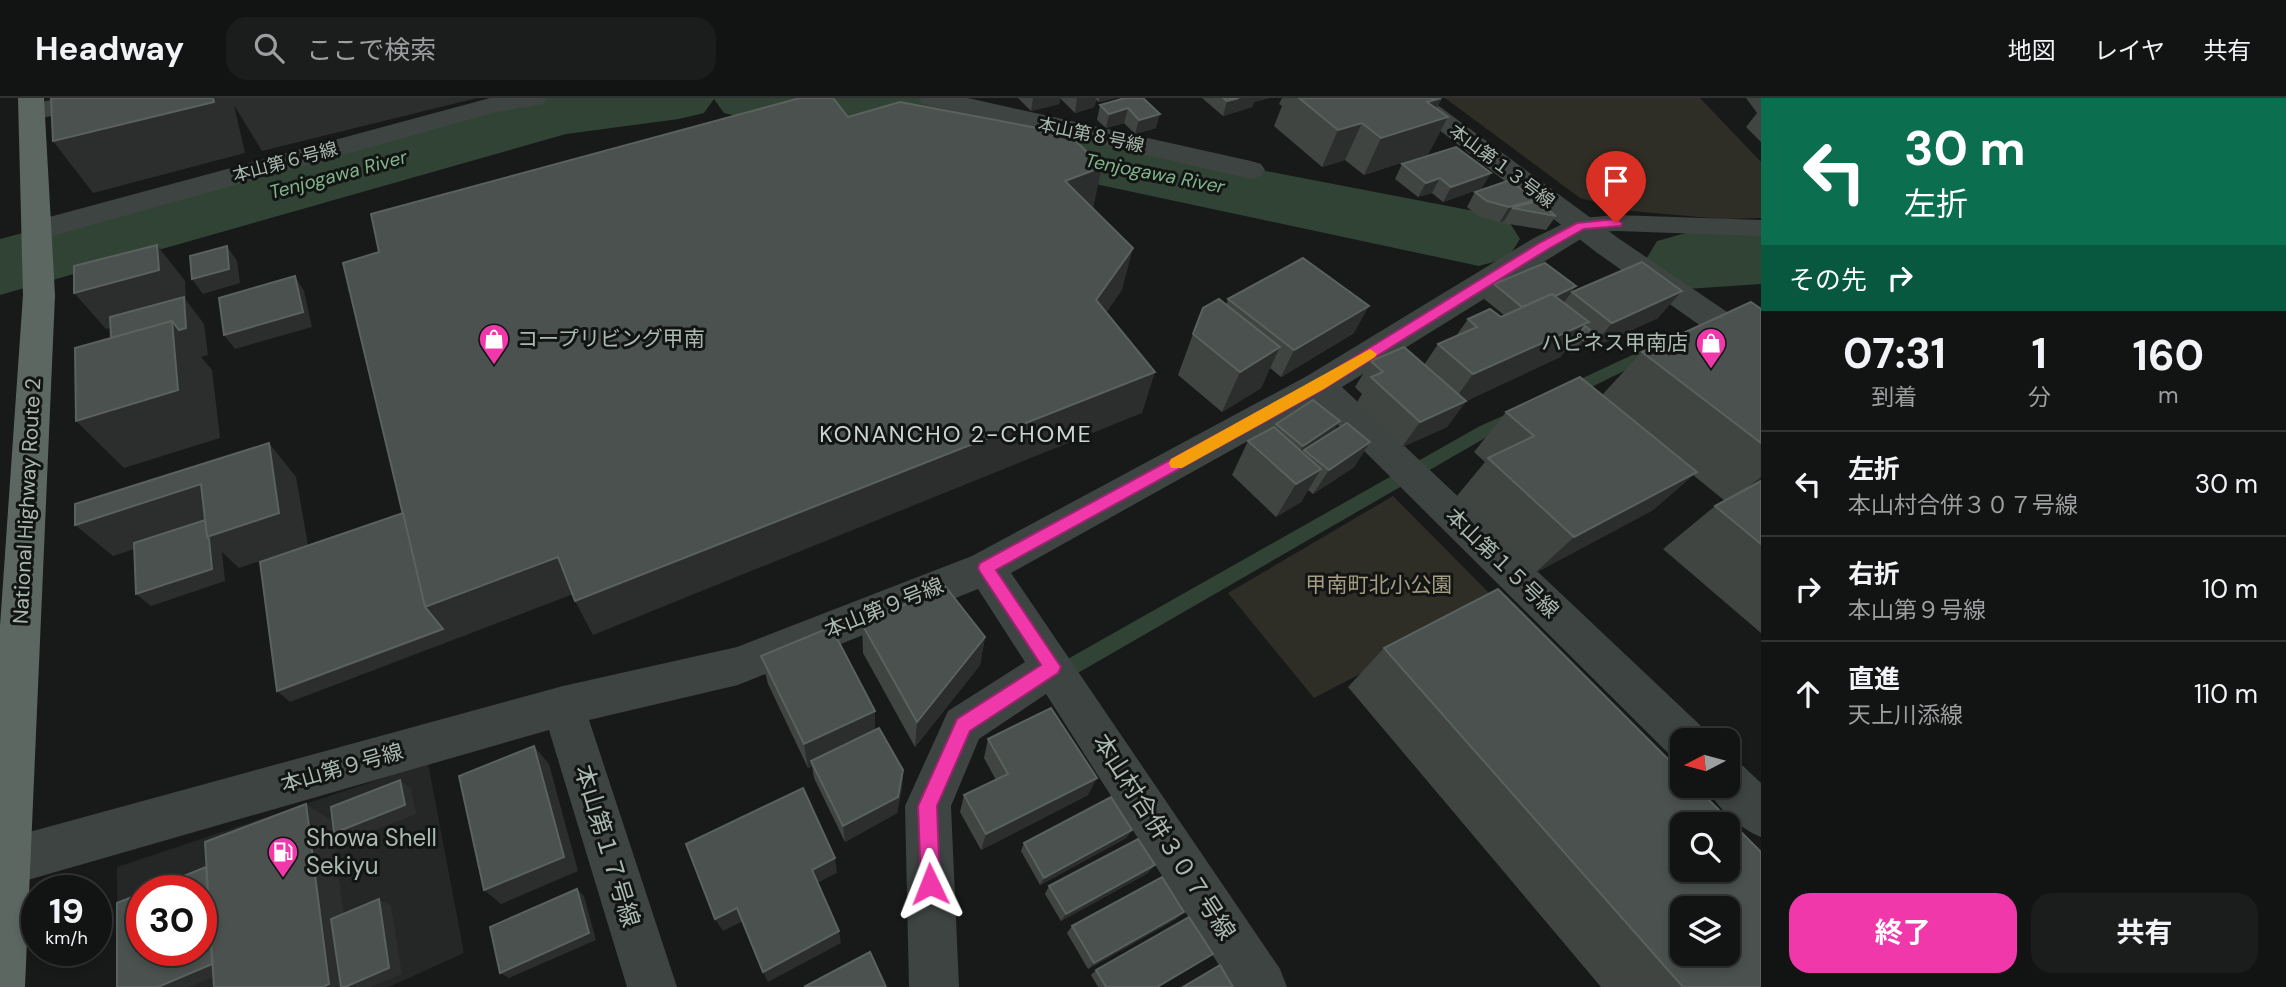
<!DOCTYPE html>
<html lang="ja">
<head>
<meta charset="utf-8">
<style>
	body { margin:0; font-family:"DM Sans","Noto Sans JP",sans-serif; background:#1b1d1c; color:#f1f3f6; height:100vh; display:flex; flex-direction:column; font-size:26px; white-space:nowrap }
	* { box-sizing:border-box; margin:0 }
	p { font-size:23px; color:#9c9ea0 }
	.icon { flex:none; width:38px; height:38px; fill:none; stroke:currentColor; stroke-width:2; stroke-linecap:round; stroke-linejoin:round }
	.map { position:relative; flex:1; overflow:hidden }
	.drawer { display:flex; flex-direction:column; background:#121413; width:525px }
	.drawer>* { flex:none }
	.guide { background:#0b6e4f; color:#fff; overflow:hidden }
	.needle { width:46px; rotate:264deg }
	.tools { position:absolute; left:1670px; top:630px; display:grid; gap:14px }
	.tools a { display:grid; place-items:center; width:70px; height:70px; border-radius:14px; background:#121413; box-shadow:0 4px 10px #0003,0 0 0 2px #313333; font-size:35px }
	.speed { position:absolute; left:21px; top:777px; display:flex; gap:14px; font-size:35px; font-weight:700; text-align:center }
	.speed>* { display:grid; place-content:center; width:91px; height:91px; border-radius:50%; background:#121413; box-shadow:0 4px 10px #0003,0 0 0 2px #313333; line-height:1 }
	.speed small { font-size:18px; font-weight:400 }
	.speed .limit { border:10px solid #d22; background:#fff; color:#111 }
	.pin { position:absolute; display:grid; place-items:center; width:60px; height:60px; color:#fff; margin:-72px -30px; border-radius:50% 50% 50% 0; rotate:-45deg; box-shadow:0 0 7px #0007 }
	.pin .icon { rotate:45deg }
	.me { position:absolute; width:77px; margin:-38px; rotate:358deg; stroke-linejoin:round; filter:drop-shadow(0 0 5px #0008) }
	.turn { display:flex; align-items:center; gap:24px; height:147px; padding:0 28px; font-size:32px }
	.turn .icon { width:91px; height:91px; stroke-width:2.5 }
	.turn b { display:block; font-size:49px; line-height:60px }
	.then { display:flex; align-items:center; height:66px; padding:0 28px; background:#0003; gap:14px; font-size:26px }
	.eta { display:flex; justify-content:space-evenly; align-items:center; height:119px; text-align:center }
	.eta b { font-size:42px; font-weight:700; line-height:49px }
	.action { display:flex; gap:14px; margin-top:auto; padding:14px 28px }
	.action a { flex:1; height:80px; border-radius:21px; background:#f138ab; color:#fff; font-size:28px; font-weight:700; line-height:80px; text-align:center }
	.action a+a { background:#1b1d1c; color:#f1f3f6 }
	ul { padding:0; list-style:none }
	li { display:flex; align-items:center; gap:21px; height:105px; padding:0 28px; border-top:2px solid #313333 }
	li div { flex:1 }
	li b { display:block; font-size:26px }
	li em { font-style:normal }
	header { display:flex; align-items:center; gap:42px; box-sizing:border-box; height:98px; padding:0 35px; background:#121413; border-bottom:2px solid #313333 }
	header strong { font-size:33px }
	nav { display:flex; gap:38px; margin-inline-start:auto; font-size:24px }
	.search { width:490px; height:63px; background:#1b1d1c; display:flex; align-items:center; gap:18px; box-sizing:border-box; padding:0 24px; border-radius:21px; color:#9c9ea0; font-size:26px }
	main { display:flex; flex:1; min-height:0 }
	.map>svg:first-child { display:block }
	.built { fill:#242726; fill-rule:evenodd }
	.green { fill:#2f2e26 }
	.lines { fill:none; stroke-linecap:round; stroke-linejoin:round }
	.stream { fill:#314334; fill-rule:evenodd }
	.river { fill:#314334; fill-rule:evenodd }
	.service { fill:#3e4441; fill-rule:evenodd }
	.minor { fill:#3e4441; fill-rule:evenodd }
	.tertiary { fill:#3e4441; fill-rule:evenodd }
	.trunk { fill:#5d6762; fill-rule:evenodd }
	.wall { fill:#404542 }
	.shaded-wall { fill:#2b2e2d }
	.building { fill:#4b514e; stroke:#5a625d; stroke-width:2; fill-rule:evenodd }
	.route { fill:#f138ab; stroke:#9d246f; stroke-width:2 }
	.slow { fill:#f59e0b }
	.labels { text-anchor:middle; stroke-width:6; stroke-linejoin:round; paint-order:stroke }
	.far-street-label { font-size:18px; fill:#aabab0; stroke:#131514 }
	.far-water-label { font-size:19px; font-style:italic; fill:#82b48b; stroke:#131514 }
	.poi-label { font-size:21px; fill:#aabab0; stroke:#131514; text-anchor:start }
	.street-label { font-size:21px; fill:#aabab0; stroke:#131514 }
	.park-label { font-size:21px; fill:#a49d81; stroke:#131514 }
	.neighbourhood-label { font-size:23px; letter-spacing:2px; fill:#cbd6d0; stroke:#131514 }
	.near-street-label { font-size:24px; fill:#aabab0; stroke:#131514 }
	.near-poi-label { font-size:24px; fill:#aabab0; stroke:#131514; text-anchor:start }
</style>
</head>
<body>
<header>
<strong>Headway</strong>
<div class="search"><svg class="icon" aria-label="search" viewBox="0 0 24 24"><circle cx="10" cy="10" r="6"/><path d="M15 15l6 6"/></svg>ここで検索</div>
<nav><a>地図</a><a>レイヤ</a><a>共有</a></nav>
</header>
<main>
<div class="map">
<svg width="1761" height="889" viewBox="0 0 1761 889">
	<rect width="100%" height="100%" fill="#181a19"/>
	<!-- built -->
	<path class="built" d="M428,665L464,855L389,889H118L117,769ZM142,793H201V852H142Z"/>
	<!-- green -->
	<g class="green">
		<polygon points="1445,0 1700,0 1761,64 1761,120 1722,121 1631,113 1580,100"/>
		<polygon points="1393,398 1498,504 1314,600 1228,495"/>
	</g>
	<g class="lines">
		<!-- stream -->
		<g class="stream">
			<polygon points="1656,246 1664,251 1661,255 1571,299 1565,301 1557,295 1559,291"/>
			<polygon points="1514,313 1520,315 1522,319 1520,323 1492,336 1064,583 1057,586 1050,583 1047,577 1050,571 1480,328"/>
		</g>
		<!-- river -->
		<g class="river">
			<polygon points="533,0 929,0 1037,29 1479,114 1508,122 1520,141 1508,160 1479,168 1030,72 863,26 749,21 724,15 714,1 704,15 679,21 566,36 0,197 0,141"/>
			<polygon points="1761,132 1761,186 1686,191 1657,183 1645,163 1657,143 1686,135"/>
		</g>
		<!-- service -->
		<polygon class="service" points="1616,117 1761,122 1761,138 1616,133 1581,135 1572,133 1568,127 1572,121"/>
		<!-- minor -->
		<g class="minor">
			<polygon points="60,0 110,0 106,6 33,22 23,20 20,14 23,8"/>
			<polygon points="490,0 547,0 543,6 493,15 38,142 27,139 23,132 27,125"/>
			<polygon points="919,0 968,0 1251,63 1261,66 1265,72 1261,78 1251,81 932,8 923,6"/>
			<polygon points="1581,117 1592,120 1596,127 1592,134 1342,289 1700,627 1707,642 1682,642 1682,661 1670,657 1316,305 1011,475 1280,871 1287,889 1233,889 1046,596 979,641 951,708 959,889 909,889 905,708 948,613 1025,564 978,491 738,587 589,622 677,889 627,889 549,632 0,790 0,742 563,588 737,549 972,458 1307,278 1534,140"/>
			<path d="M1727,661L1743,668L1761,685V739C1739,730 1716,710 1707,688H1727Z"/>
		</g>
		<!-- tertiary -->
		<polygon class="tertiary" points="1398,0 1428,0 1618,140 1761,237 1761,266 1749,262 1596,154"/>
		<!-- trunk -->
		<polygon class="trunk" points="18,0 44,0 55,197 25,889 0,889 0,528 23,197"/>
	</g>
	<!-- wall -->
	<g class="wall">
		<polygon points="1018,0 1060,0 1059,6 1031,13"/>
		<polygon points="1060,0 1115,0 1099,4 1096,2 1094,9 1075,15"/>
		<polygon points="1125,0 1156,30 1135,36 1124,25 1106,30 1097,22 1100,7"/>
		<polygon points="1202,0 1269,0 1254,4 1252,9 1223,18"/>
		<polygon points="1282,0 1442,0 1436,11 1448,19 1428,56 1364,77 1345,62 1322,69 1274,28 1282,8 1279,6"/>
		<polygon points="1746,0 1761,0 1761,44 1746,29 1757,15"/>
		<polygon points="1402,66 1482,90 1443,104 1432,95 1418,99 1395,81"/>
		<polygon points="1475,94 1534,104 1556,118 1546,132 1502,125 1504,123 1500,124 1478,118 1467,109"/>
		<polygon points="1494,186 1572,194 1658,220 1590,251 1586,248 1583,250 1571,256 1566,252 1560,259 1466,303 1447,329 1402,349 1356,306 1362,296 1355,289 1371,263 1424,267 1438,246 1456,238 1468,221 1501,219 1504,217 1484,201"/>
		<polygon points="1228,201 1354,235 1281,279 1270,270 1261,290 1222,314 1178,277 1193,236 1226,207"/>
		<polygon points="1761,211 1761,535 1663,451 1715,408 1725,403 1693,377 1653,412 1535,475 1456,399 1485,364 1474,354 1506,314 1602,297 1642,254"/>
		<polygon points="1340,323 1334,332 1370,344 1354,369 1313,396 1308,392 1301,404 1276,419 1232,377 1248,343 1274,329 1276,326"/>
		<polygon points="862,526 985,539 980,567 915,649 863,555"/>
		<polygon points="1384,550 1761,889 1601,889 1348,589"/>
		<polygon points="761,558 875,632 903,672 902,689 897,715 845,744 814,680 812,668 808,670 768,586"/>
		<polygon points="988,641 1088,697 981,752 960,714 964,697 996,682 984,660"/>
		<polygon points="1132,732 1126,740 1040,787 1021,753 1024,745"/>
		<polygon points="1148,775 1061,823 1045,796 1049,788"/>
		<polygon points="1176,821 1088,871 1067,835 1072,828"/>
		<polygon points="1213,856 1159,889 1098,889 1091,877 1096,872"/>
	</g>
	<!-- shaded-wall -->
	<g class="shaded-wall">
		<polygon points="213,0 477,0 262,53 234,7 245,55 93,95 53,43"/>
		<polygon points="1033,0 1060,0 1059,6 1031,13"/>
		<polygon points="1077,0 1096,0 1094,9 1075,15"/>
		<polygon points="1099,0 1115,0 1099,4"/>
		<polygon points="1239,0 1269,0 1254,4 1252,9 1223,18 1227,3"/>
		<polygon points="1442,0 1429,25 1448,19 1428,56 1364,77 1381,40 1427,4"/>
		<polygon points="1128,10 1124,25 1106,30 1109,16"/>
		<polygon points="1160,16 1156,30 1135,36 1139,22"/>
		<polygon points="1362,25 1345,62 1322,69 1338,32"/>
		<polygon points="1102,69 1093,111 1065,83"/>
		<polygon points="1491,75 1482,90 1443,104 1451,89"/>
		<polygon points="1440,80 1432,95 1418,99 1426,85"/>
		<polygon points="1535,102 1528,113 1512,110 1504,123 1500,124 1509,109"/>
		<polygon points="157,147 185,183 186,202 204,226 208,257 201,259 212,272 220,340 124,370 76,323 185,209 106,231 74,195"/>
		<polygon points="227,148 237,163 240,185 203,196 192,181"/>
		<polygon points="1133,150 1122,192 1086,244 1096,202"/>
		<polygon points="295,178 304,193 312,229 235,251 224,237"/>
		<polygon points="1576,188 1565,203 1514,226 1525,211"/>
		<polygon points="1682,193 1658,220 1590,251 1612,225"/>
		<polygon points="1369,208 1354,235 1281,279 1294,252"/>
		<polygon points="1589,224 1560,259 1460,306 1466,303 1447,329 1402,349 1420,324 1448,311 1473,276"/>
		<polygon points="1595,236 1583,250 1571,256 1583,242"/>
		<polygon points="1280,249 1261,290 1222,314 1240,274"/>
		<polygon points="1155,274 1142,315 593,537 575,503"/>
		<polygon points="1340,323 1325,348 1304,352 1295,368 1288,373 1303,348"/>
		<polygon points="1370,344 1354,369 1313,396 1329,372"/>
		<polygon points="269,345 296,379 308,447 239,470 222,454 225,483 151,508 136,496 207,439 208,427 113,458 75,427"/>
		<polygon points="1321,371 1301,404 1276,419 1296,386"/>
		<polygon points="1697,374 1653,412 1535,475 1574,439"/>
		<polygon points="1761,379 1761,388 1728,405"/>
		<polygon points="558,459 576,495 290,604 277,593 425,509"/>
		<polygon points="985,539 980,567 915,649 917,624"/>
		<polygon points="875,613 875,639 811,663 812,668 808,670 804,646"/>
		<polygon points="534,648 549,666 578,773 501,806 484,792"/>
		<polygon points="903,672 902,689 897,715 845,744 843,728"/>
		<polygon points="1097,680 1088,697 981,752 986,736"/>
		<polygon points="400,682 411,691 416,716 347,743 334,735"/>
		<polygon points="306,706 331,722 353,886 379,801 391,808 402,876 371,889 323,889"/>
		<polygon points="1132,732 1126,740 1040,787 1044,780"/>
		<polygon points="835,760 837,775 815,786 812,772"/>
		<polygon points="1155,767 1148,775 1061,823 1066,816"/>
		<polygon points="577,791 584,798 596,842 509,880 500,875"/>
		<polygon points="737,810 743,823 723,833 715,821"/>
		<polygon points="1184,814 1176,821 1088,871 1094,865"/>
		<polygon points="839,833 841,845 768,884 763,874"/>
		<polygon points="1213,856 1159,889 1157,889"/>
		<polygon points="226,861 243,867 189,889 158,889"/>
	</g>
	<!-- building -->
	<g class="building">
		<polygon points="51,0 213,0 214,4 53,43"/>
		<polygon points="800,0 833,0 848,19 900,4 1069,36 1102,69 1065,83 1133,150 1096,202 1155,274 575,503 558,459 425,509 343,165 379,154 371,116"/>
		<polygon points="1125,0 1143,0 1160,16 1139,22 1128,10 1109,16 1100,7"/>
		<polygon points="1223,0 1239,0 1227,3"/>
		<polygon points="1299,0 1441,0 1427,4 1448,19 1381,40 1362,25 1338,32"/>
		<polygon points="1456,49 1491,75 1451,89 1440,80 1426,85 1402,66"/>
		<polygon points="1510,82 1535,102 1509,109 1487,103 1475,94"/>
		<polygon points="1537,103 1556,118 1512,110"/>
		<polygon points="157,147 159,172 74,195 74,168"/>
		<polygon points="227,148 229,171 192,181 190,158"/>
		<polygon points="1303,160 1369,208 1294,252 1228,201"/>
		<polygon points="1642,164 1682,193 1612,225 1572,194"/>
		<polygon points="1545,165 1576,188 1555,198 1552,196 1522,209 1494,186"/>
		<polygon points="295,178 303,214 224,237 219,200"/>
		<polygon points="1552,196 1589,224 1473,276 1438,246 1477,229 1468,221 1490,211 1501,219"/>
		<polygon points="184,199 186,230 179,232 172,223 111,240 110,219"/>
		<polygon points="1219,201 1280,249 1240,274 1193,236 1203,210"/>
		<polygon points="1751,204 1761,211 1761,345 1642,254"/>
		<polygon points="172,223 178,292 76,323 75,250"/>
		<polygon points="1585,228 1595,236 1583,242 1578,238"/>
		<polygon points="1404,249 1466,303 1420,324 1371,279 1383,274 1371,263"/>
		<polygon points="1580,279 1697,374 1574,439 1488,360 1534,338 1506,314"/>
		<polygon points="1313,302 1340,323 1303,348 1276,326"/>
		<polygon points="1347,325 1370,344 1329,372 1304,352"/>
		<polygon points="1274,329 1321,371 1296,386 1248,343"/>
		<polygon points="269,345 279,415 207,439 201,386 75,427 75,406"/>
		<polygon points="1761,383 1761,446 1715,408"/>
		<polygon points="403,415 425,509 443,531 277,593 260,464"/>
		<polygon points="205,422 207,439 209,441 212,471 136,496 134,445"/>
		<polygon points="945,488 985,539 917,624 862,526"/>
		<path d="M1498,491L1682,675V688H1695L1761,754V889H1683L1384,550ZM1682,726H1727V772H1682ZM1682,810H1727V856H1682Z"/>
		<polygon points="831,529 875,613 804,646 761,558"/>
		<polygon points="1051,610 1097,680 986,736 964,697 1008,676 988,641"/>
		<polygon points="879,630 903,672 898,699 843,728 811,663"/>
		<polygon points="534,648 564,759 484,792 459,678"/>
		<polygon points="400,682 405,707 334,735 331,709"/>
		<polygon points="803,690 835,760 812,772 839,833 763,874 737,810 715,821 686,746"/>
		<polygon points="1111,699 1132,732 1044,780 1024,745"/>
		<polygon points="306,706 329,886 323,889 214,889 205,744"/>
		<polygon points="1138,741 1155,767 1066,816 1049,788"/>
		<polygon points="206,769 212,866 158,889 117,889 117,805 142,795 142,852 201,852 201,793 147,793"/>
		<polygon points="1162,779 1184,814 1094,865 1072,828"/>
		<polygon points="577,791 589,835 500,875 490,829"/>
		<polygon points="379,801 389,870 345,889 341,889 331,821"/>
		<polygon points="1189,819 1213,856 1157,889 1106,889 1096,872"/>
		<polygon points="870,854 886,889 804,889"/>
		<polygon points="1220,867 1233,889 1183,889"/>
	</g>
	<!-- route -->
	<polygon class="route" points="1616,121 1622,125 1621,128 1584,131 1550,150 1324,291 996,472 1061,569 1058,575 970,633 937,708 940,786 937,793 930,796 924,793 921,786 918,708 957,621 1041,567 980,474 978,470 980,465 1314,284 1541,144 1577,125"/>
	<!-- slow -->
	<polygon class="slow" points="1370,251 1377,256 1375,259 1324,291 1182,370 1171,370 1169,365 1171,361"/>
	<!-- icons -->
	<defs>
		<g id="shop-pin" transform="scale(1.575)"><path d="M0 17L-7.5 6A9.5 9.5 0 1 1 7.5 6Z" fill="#f138ab" stroke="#131514"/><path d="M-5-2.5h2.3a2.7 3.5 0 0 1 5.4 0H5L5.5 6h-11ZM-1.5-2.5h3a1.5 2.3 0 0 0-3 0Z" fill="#fff"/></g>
		<g id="fuel-pin" transform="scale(1.575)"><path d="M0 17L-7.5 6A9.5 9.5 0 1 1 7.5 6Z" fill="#f138ab" stroke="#131514"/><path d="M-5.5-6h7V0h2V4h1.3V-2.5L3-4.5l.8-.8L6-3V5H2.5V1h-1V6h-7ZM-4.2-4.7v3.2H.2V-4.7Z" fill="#fff"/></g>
	</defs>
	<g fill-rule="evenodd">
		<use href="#shop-pin" x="494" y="241"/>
		<use href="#shop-pin" x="1711" y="245"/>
		<use href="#fuel-pin" x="283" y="754"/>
	</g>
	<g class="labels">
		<!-- far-street labels -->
		<g class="far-street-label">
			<text transform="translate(1091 37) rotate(12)" y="6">本山第８号線</text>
			<text transform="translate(285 64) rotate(-15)" y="6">本山第６号線</text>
			<text transform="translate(1502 68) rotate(37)" y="6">本山第１３号線</text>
		</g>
		<!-- far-water labels -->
		<g class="far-water-label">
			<text transform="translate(1155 75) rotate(11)" y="7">Tenjogawa River</text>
			<text transform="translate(338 76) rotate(-15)" y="7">Tenjogawa River</text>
		</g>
		<!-- poi labels -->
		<g class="poi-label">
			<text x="517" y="248">コープリビング甲南</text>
			<text x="1688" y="252" text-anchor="end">ハピネス甲南店</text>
		</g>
		<!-- street labels -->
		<g class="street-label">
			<text transform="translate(27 403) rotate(-87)" y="7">National Highway Route 2</text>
			<text transform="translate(1502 465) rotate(44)" y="7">本山第１５号線</text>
			<text transform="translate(884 510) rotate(-22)" y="7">本山第９号線</text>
			<text transform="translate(342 670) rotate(-16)" y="7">本山第９号線</text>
		</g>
		<!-- park labels -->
		<g class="park-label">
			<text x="1379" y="494">甲南町北小公園</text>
		</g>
		<!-- neighbourhood labels -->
		<g class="neighbourhood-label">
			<text x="956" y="344">KONANCHO 2-CHOME</text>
		</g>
		<!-- near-street labels -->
		<g class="near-street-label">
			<text transform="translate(1164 739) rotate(57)" y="8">本山村合併３０７号線</text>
			<text transform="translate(607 748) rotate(73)" y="8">本山第１７号線</text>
		</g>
		<!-- near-poi labels -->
		<g class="near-poi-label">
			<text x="306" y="748">Showa Shell<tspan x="306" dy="28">Sekiyu</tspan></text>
		</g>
	</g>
</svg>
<div class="tools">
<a><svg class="needle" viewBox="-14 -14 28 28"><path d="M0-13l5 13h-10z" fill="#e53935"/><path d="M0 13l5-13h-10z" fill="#9c9ea0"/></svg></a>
<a><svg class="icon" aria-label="search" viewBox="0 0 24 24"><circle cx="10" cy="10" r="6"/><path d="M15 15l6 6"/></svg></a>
<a><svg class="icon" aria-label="layers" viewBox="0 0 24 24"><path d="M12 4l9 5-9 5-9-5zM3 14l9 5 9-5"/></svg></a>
</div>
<div class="speed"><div>19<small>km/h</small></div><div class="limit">30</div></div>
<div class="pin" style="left:1616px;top:125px;background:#d93025"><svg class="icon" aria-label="arrive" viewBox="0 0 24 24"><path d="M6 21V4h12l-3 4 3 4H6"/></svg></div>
<svg class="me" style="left:930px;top:786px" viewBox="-20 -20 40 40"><path d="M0-17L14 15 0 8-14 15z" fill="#f138ab" stroke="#fff" stroke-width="4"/></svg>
</div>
<section class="drawer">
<div class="guide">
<div class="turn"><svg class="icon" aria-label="left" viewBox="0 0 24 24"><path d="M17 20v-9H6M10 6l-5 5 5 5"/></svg><div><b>30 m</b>左折</div></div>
<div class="then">その先<svg class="icon" aria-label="right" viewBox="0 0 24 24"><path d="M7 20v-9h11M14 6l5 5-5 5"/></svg></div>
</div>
<div class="eta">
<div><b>07:31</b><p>到着</p></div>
<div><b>1</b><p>分</p></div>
<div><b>160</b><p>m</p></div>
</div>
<ul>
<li><svg class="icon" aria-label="left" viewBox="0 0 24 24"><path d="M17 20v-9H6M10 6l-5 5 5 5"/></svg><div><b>左折</b><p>本山村合併３０７号線</p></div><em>30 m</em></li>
<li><svg class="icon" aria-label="right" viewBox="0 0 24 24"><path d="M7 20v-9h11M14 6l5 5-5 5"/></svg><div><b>右折</b><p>本山第９号線</p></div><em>10 m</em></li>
<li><svg class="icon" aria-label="ahead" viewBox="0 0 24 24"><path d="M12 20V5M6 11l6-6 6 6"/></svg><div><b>直進</b><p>天上川添線</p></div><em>110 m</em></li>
</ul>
<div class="action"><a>終了</a><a>共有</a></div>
</section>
</main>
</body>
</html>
